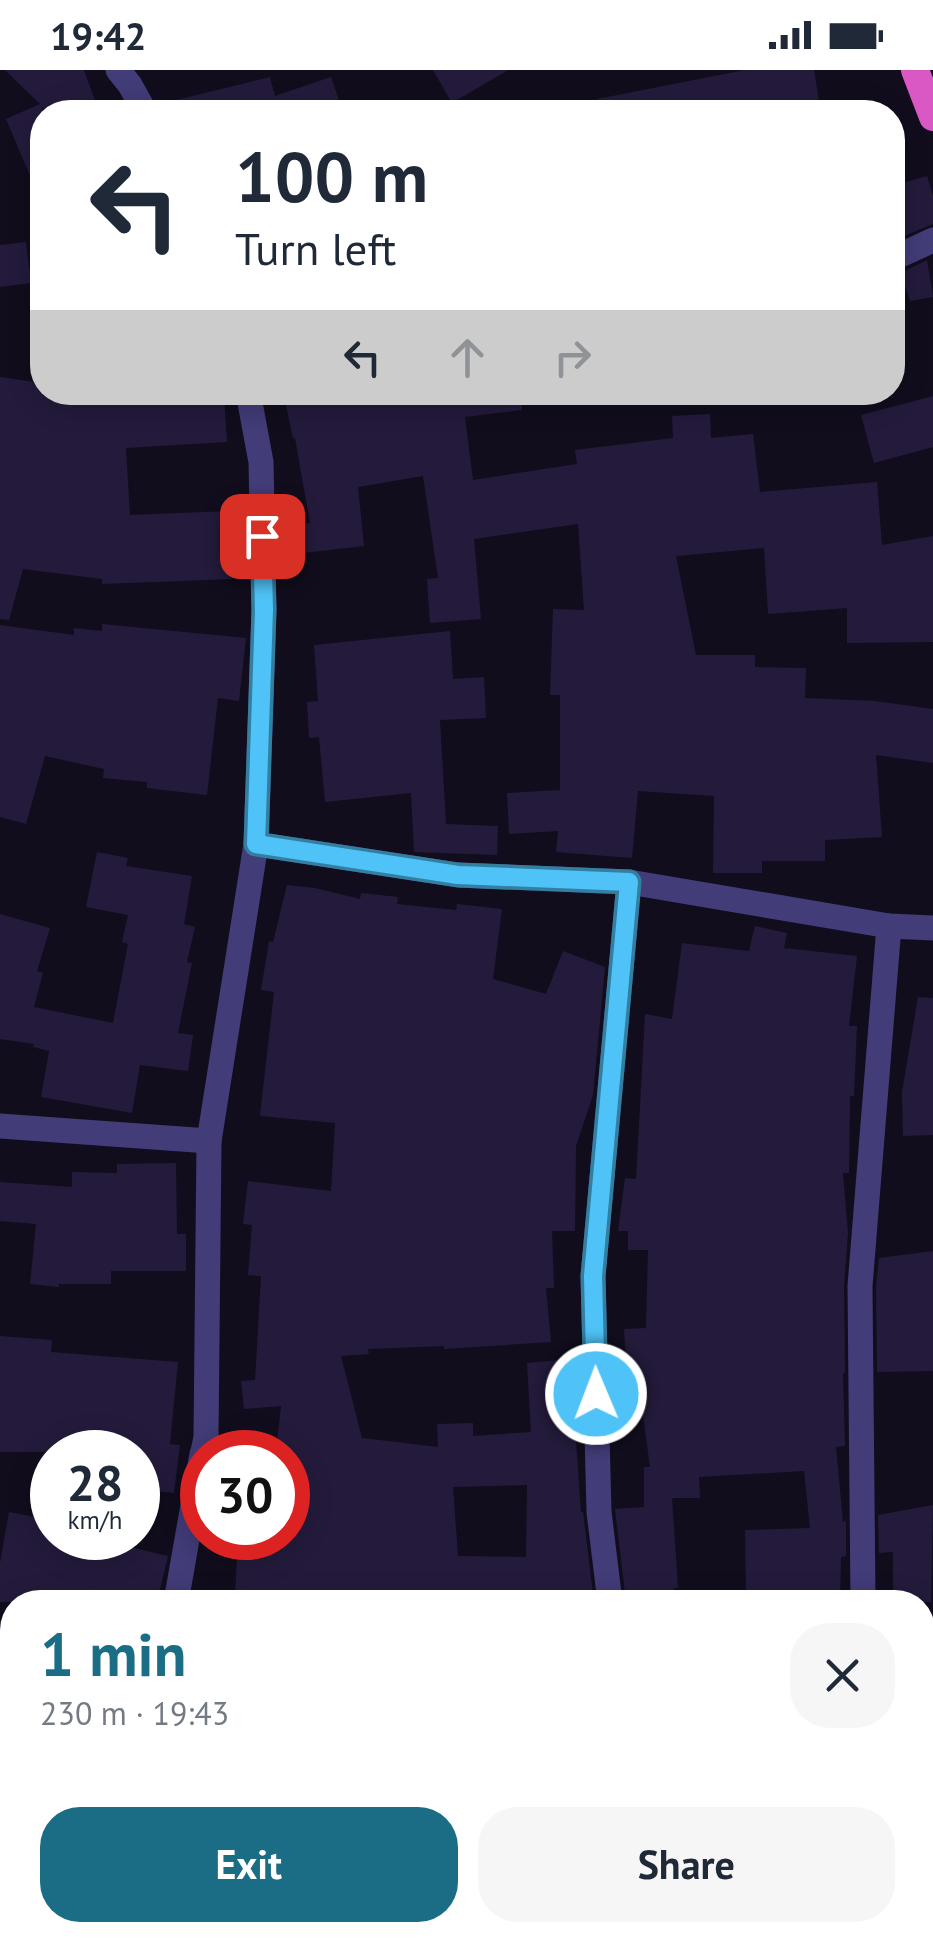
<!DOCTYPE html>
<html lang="en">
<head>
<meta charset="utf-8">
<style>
	body { margin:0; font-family:"PT Sans",sans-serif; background:#f6f6f7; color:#1f2937; height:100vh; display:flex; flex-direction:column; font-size:38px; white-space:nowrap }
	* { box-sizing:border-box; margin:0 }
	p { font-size:32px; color:#747a83 }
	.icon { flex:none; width:55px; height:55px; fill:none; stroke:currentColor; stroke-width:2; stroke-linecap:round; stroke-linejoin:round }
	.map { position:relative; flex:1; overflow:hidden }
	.details { position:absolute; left:0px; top:1520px; width:935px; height:352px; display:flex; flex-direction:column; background:#fff; border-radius:40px 40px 0 0; box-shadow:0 5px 25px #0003 }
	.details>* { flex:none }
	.top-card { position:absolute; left:30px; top:30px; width:875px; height:305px; border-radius:40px; box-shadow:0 5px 25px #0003; background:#fff; color:#1f2937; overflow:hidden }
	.speed { position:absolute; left:30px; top:1360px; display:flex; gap:20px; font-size:50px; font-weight:700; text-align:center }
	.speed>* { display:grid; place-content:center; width:130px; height:130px; border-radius:50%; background:#fff; box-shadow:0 5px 25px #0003; line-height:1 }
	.speed small { font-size:25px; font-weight:400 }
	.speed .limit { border:15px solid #d22; background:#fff; color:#111 }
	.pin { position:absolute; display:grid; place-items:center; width:85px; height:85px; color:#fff; margin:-42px; border-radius:20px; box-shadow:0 5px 15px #0006 }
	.me { position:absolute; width:110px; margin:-55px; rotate:359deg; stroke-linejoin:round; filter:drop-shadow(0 0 8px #0008) }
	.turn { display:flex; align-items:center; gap:35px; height:210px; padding:0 40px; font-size:45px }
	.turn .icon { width:130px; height:130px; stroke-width:2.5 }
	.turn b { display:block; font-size:70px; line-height:85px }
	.lanes { display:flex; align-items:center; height:95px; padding:0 40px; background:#0003; justify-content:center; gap:50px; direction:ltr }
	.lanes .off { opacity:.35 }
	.round { display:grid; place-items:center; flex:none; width:105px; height:105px; border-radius:40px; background:#f6f6f7 }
	.overview { display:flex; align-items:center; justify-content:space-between; height:170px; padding:0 40px }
	h1 { font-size:60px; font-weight:700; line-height:75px; color:#1a6d84 }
	.button { display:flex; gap:20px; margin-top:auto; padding:20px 40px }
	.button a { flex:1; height:115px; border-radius:40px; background:#1a6d84; color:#fff; font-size:40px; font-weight:700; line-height:115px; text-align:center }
	.button a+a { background:#f6f6f7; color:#1f2937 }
	.status { display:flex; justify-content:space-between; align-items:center; height:70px; padding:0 50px; background:#fff; direction:ltr }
	.status svg { height:28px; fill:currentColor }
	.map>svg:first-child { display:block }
	.building { fill:#241b3c; fill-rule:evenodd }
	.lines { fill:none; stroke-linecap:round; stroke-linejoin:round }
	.minor { stroke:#423c78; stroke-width:25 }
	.tertiary { stroke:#423c78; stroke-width:25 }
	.trunk { stroke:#da58c3; stroke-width:28 }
	.route-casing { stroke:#337fa1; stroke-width:25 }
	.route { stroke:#4fc3f7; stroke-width:18 }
</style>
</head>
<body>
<div class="status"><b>19:42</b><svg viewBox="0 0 49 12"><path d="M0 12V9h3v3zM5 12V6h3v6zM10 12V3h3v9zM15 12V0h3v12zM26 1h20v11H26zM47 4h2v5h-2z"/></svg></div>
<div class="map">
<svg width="933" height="1871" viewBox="0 0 933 1871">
	<rect width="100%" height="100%" fill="#110d1d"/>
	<!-- building -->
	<g class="building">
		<polygon points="5,0 84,0 99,42 48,42 42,37 42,134 6,49 40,34"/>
		<polygon points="433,0 508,0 452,33"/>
		<polygon points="745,0 814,0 820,37 785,42 598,42 597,29"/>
		<polygon points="270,7 275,26 331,7 343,42 170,42 168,32"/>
		<polygon points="927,106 933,126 933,154 892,171 892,116"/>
		<polygon points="26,172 31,213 0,217 0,175"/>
		<polygon points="927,190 933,227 910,231 901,203"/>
		<polygon points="0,307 42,313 42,322 123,322 124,332 224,326 227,372 126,378 130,445 231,441 233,509 102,514 102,509 23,499 9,550 0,549"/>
		<polygon points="283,322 521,322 522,340 465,347 473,410 577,394 575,380 673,368 672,346 710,344 711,368 753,364 760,422 877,412 882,475 933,466 933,572 847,573 847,538 768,544 764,478 676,486 696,585 755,585 755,597 806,598 805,628 875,631 933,639 933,693 876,685 882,767 825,770 825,791 762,791 762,803 713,803 714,726 638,721 632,788 556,782 558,761 509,764 507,723 560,720 560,625 550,625 553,539 584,540 578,454 474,469 481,549 430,553 427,509 438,508 423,406 358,417 364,476 286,485 283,456 310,453 295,368 293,368"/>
		<polygon points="933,326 933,377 874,393 861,345"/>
		<polygon points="102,554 246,568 239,631 218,628 207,725 147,718 147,712 103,708 104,699 45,686 26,754 0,747 0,555 74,565 74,558 102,561"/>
		<polygon points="450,561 453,609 484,607 486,648 440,650 446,754 498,756 497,785 414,782 411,723 325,732 319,667 309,668 307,632 318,631 314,575"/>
		<polygon points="97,782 128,788 126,796 192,806 184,854 195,857 187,892 192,893 178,963 193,965 188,1001 140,995 132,1043 41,1027 49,981 33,977 34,974 0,969 0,844 50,858 37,901 43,903 34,937 113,953 128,874 122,872 128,845 86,837"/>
		<path d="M287,815L315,818L360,829L361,823L398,827L397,834L456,840L457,834L502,839L493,909L546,924L563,881L605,897L593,1025L576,1076L575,1161H552L554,1218H546L551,1272L444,1279V1276L368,1279L369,1284L341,1286L362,1368L438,1377L437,1354L473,1353V1366L531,1362L527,1293L570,1289L581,1442H583L594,1532H319L291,1527L235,1524L238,1468H288V1382H276L281,1336L244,1339L241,1311L255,1310L261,1206L248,1205L252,1155L243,1154L248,1111L331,1121L335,1053L260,1046L274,922L261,920L269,871L273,872ZM527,1415L526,1487L458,1486L453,1417Z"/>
		<polygon points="755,856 787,863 784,878 857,886 849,956 857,956 854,1026 850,1026 849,1103 843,1103 848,1163 844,1216 845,1303 843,1303 845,1376 836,1377 843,1452 846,1451 846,1486 841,1487 840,1532 804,1532 804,1524 746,1525 745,1460 810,1458 804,1401 699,1407 700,1428 672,1428 678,1518 674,1518 675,1532 626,1532 615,1439 644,1437 644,1397 650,1397 636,1294 626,1294 624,1259 646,1258 648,1180 628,1180 628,1161 618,1161 625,1108 636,1109 645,944 672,949 682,873 749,881"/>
		<polygon points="918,927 933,928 933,1065 903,1066 902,1022"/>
		<polygon points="176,1093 177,1164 186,1164 186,1201 111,1201 111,1214 59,1214 59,1217 30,1214 36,1154 0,1151 0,1112 72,1117 72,1102 117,1103 117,1094"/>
		<polygon points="933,1181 933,1301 877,1302 876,1217 879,1188"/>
		<polygon points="0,1266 52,1270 51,1282 178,1292 170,1374 180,1375 174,1423 138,1419 138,1382 0,1382"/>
		<polygon points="933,1435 931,1532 893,1532 893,1482 879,1483 878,1445"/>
		<polygon points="9,1442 52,1450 52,1468 92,1468 168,1486 157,1532 0,1532 0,1493"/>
	</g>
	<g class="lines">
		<!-- minor -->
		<g class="minor">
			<polyline points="892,189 933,170"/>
			<polyline points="256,774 458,805 629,812 889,856 933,858"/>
			<polyline points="0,1056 209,1071"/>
			<polyline points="610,1532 599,1442 593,1206 629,812"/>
			<polyline points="863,1532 860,1216 889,856"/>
			<polyline points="652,1860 653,1871"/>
			<polyline points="914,1860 917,1871"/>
		</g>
		<!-- tertiary -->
		<g class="tertiary">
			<polyline points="118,0 130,15 145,42"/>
			<polyline points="203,1382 206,1367 209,1071 256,774 264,540 261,392 248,322"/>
			<polyline points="176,1532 202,1384"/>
			<polyline points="110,1871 113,1860"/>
		</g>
		<!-- trunk -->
		<polyline class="trunk" points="915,0 933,47"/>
	</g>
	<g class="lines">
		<!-- route casing -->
		<g class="route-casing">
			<polyline id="route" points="262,466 264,540 256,774 458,805 629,812 593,1206 596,1324"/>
		</g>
		<!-- route -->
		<use href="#route" class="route"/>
	</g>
</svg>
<div class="speed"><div>28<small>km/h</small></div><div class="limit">30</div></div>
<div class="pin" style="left:262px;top:466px;background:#d93025"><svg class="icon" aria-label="arrive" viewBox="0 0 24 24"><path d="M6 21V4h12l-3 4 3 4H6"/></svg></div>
<svg class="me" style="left:596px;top:1324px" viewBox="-20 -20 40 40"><circle r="17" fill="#4fc3f7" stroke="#fff" stroke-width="3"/><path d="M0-11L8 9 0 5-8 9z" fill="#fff"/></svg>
<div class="top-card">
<div class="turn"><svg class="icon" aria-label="left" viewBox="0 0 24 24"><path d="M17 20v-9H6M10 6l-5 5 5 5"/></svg><div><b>100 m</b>Turn left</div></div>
<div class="lanes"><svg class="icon" aria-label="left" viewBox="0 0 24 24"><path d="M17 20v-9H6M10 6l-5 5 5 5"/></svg><svg class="icon off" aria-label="ahead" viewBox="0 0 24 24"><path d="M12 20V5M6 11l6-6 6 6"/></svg><svg class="icon off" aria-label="right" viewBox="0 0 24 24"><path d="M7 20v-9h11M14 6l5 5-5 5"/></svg></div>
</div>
<section class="details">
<div class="overview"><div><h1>1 min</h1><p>230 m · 19:43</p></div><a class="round"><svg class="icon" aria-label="close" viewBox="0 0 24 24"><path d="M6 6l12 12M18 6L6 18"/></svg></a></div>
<div class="button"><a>Exit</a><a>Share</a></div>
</section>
</div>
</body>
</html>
